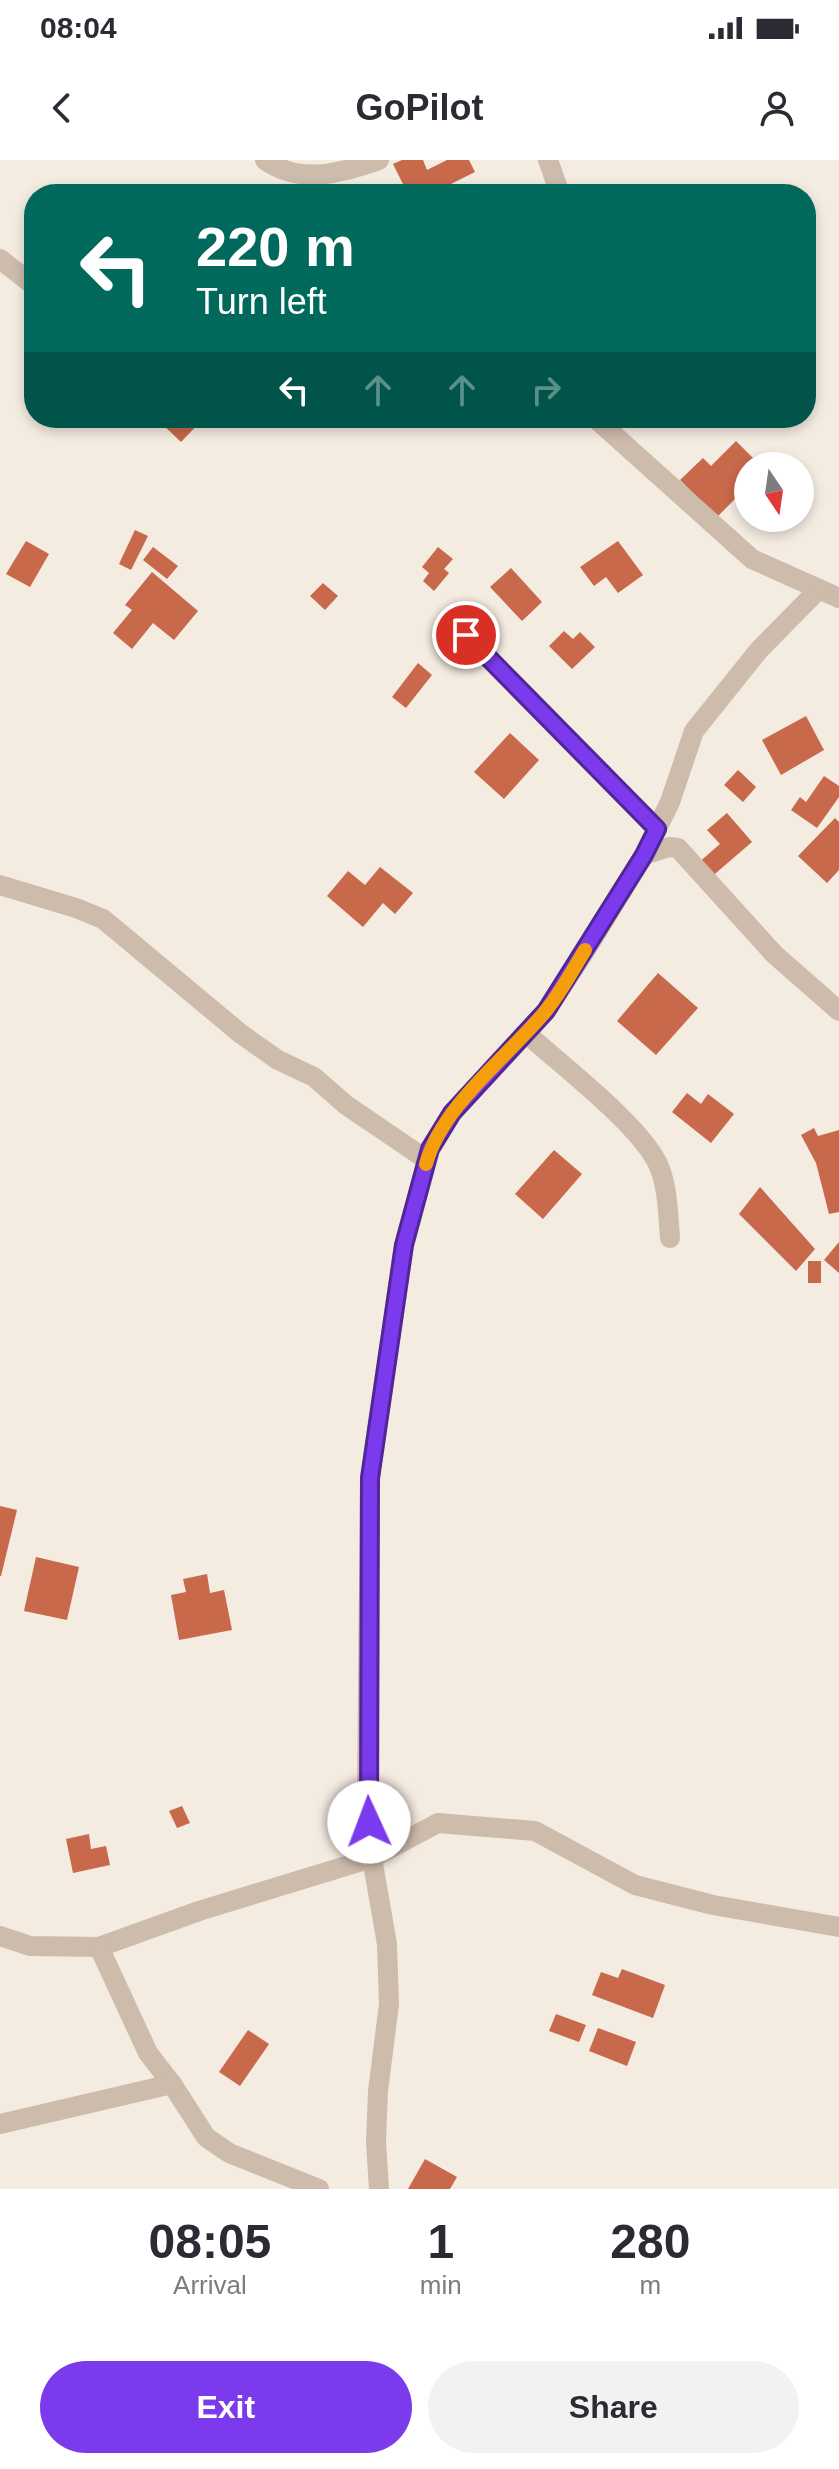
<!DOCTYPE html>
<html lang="en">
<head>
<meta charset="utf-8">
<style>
	body { margin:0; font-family:Arial,sans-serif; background:#f2f2f3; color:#2b2b33; height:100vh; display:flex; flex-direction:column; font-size:30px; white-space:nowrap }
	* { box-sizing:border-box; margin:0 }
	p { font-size:26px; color:#7c7c81 }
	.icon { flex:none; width:44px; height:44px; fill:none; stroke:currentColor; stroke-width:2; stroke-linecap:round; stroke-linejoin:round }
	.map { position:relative; height:2029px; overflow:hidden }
	.side { display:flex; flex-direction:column; background:#fff; flex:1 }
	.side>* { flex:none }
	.top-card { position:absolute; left:24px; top:24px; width:792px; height:244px; border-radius:32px; box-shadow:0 4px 12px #0003; background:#00695c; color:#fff; overflow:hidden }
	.needle { width:52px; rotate:167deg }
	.buttons { position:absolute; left:734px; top:292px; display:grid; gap:16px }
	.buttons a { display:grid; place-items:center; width:80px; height:80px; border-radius:50%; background:#fff; box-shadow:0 4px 12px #0003; font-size:40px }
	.pin { position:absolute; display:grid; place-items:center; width:68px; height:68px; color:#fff; margin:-34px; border:4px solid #fff; border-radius:50%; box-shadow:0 2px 8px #0007 }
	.me { position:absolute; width:88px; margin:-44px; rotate:358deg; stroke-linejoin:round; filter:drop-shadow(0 0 6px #0008) }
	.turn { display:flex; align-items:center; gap:28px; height:168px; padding:0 40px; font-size:36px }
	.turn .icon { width:104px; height:104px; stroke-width:2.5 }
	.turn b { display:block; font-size:56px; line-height:68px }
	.lanes { display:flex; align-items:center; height:76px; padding:0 40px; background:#0003; justify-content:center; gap:40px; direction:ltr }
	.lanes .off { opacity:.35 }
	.eta { display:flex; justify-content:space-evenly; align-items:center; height:136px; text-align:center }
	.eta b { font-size:48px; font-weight:800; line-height:56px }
	.cta { display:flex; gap:16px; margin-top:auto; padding:16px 40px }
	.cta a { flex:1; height:92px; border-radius:48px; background:#7c3aed; color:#fff; font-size:32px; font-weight:800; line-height:92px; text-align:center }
	.cta a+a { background:#f2f2f3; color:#2b2b33 }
	.status { display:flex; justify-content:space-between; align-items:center; height:56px; padding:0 40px; background:#fff; direction:ltr }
	.status svg { height:22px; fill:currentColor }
	header { display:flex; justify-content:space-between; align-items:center; height:104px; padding:0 40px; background:#fff; font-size:36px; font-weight:800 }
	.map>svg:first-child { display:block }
	.building { fill:#c8694b }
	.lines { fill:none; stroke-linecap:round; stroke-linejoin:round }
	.minor { stroke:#cdbbac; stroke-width:20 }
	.route-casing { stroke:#51269a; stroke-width:20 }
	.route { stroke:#7c3aed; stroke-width:14 }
	.slow { stroke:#f59e0b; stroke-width:14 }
</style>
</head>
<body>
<div class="status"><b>08:04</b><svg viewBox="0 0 49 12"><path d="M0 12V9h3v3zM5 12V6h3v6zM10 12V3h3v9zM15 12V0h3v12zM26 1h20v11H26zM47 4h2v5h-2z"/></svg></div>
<header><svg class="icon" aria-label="back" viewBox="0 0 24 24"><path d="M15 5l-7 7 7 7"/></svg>GoPilot<svg class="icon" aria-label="person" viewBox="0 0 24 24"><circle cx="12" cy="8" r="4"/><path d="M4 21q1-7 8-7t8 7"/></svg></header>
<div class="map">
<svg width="839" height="2029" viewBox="0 0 839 2029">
	<rect width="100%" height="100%" fill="#f4ebe1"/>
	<!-- building -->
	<g class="building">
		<polygon points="402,0 423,0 427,10 447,0 469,0 475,12 431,34 408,34 393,4"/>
		<polygon points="166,258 204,258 181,282 161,263"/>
		<polygon points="736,281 761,306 748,306 748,326 717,357 680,320 703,298 711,306"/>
		<polygon points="135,370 148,376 131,410 119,404"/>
		<polygon points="26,381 49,394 30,427 6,414"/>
		<polygon points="618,381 643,415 618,433 606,417 594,426 580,407"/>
		<polygon points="153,387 178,406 167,419 143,400"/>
		<polygon points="438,387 453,399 444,409 449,413 434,431 423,421 429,413 422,407"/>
		<polygon points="511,408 542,442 522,461 490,427"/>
		<polygon points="152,412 198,451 174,480 153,463 132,489 113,473 132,450 125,445"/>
		<polygon points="323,423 338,436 325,450 310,436"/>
		<polygon points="564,471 573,479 580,472 595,487 572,509 549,486"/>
		<polygon points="418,503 432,515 406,548 392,537"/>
		<polygon points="806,556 824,590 781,615 762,580"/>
		<polygon points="510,573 539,600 504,639 474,612"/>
		<polygon points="738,610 756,627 743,642 724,625"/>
		<polygon points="824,616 839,626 839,637 817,668 791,650 800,637 806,642"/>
		<polygon points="727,653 752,682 709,719 697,704 720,684 707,670"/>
		<polygon points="835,658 839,662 839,710 827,723 798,696"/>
		<polygon points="380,707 413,733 395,754 383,743 363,767 327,736 348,711 365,725"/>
		<polygon points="658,813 698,848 656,895 617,861"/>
		<polygon points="687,933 701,944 708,934 734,954 711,983 672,952"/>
		<polygon points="814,968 818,976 839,970 839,1052 829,1054 816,1003 801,975"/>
		<polygon points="554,990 582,1014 543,1059 515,1034"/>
		<polygon points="760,1027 815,1089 796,1111 739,1054"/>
		<polygon points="839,1082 839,1113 824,1100"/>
		<rect x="808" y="1101" width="13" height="22"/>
		<polygon points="0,1346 17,1350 1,1416 0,1416"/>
		<polygon points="36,1397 79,1407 67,1460 24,1451"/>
		<polygon points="207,1414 210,1433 224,1430 232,1470 179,1480 171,1435 186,1432 183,1419"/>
		<polygon points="182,1646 190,1663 177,1668 169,1651"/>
		<polygon points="89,1674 91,1689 106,1686 110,1705 73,1713 66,1679"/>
		<polygon points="622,1809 665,1825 653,1858 592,1835 601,1812 618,1818"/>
		<polygon points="556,1854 586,1865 579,1882 549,1871"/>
		<polygon points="598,1868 636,1882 627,1906 589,1891"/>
		<polygon points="248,1870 269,1884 240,1926 219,1912"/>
		<polygon points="425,1999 457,2017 450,2029 408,2029"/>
	</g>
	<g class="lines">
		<!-- minor -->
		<g class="minor">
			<path d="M265,0C300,25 342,13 379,0"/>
			<polyline points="548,0 560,34"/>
			<polyline points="0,99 32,124"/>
			<polyline points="595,258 752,399 839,438"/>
			<polyline points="466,475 657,669"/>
			<polyline points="644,695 669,687 678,688 774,794 839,851"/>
			<polyline points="0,725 76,748 103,759 241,874 278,900 314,917 346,945 427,1000"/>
			<path d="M526,873C561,905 639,964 658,1004C668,1026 668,1055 670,1078"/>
			<polyline points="0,1776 30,1786 99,1787 199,1751 372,1698 438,1663 535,1671 635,1725 713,1745 839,1767"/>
			<polyline points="99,1787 148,1893 172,1924 206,1977 229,1993 319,2029"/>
			<polyline points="0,1964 172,1924"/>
			<polyline points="379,2029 376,1982 378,1931 389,1844 387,1784 372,1698 367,1631 370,1318 404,1085 427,1000 430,989 452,953 546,851 587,788 644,695 670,642 694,571 759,490 819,429"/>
		</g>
	</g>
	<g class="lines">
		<!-- route casing -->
		<g class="route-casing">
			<polyline id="route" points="369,1662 370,1318 404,1085 430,989 452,953 546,851 644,695 657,669 466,475"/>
		</g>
		<!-- route -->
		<use href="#route" class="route"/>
		<!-- slow -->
		<path class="slow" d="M426,1004C442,946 506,898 544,853C560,834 572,811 585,790"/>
	</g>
</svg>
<div class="buttons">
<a><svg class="needle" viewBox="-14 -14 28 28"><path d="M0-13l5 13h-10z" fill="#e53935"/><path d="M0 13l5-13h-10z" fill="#7c7c81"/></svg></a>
</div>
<div class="pin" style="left:466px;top:475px;background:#d93025"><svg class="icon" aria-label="arrive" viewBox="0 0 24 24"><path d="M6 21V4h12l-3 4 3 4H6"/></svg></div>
<svg class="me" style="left:369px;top:1662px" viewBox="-20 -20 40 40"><circle r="19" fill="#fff"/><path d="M0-13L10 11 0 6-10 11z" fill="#7c3aed"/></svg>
<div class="top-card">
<div class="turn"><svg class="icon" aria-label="left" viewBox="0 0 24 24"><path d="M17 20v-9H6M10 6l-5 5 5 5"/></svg><div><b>220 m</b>Turn left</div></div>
<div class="lanes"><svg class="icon" aria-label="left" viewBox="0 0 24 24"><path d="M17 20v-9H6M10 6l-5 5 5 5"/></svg><svg class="icon off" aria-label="ahead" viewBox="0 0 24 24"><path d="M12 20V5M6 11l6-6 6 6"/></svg><svg class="icon off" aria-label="ahead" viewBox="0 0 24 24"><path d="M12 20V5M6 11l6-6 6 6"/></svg><svg class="icon off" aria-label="right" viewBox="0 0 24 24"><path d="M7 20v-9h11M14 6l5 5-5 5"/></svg></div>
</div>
</div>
<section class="side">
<div class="eta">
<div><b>08:05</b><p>Arrival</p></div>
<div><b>1</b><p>min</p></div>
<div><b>280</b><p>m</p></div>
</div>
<div class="cta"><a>Exit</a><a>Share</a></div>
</section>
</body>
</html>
